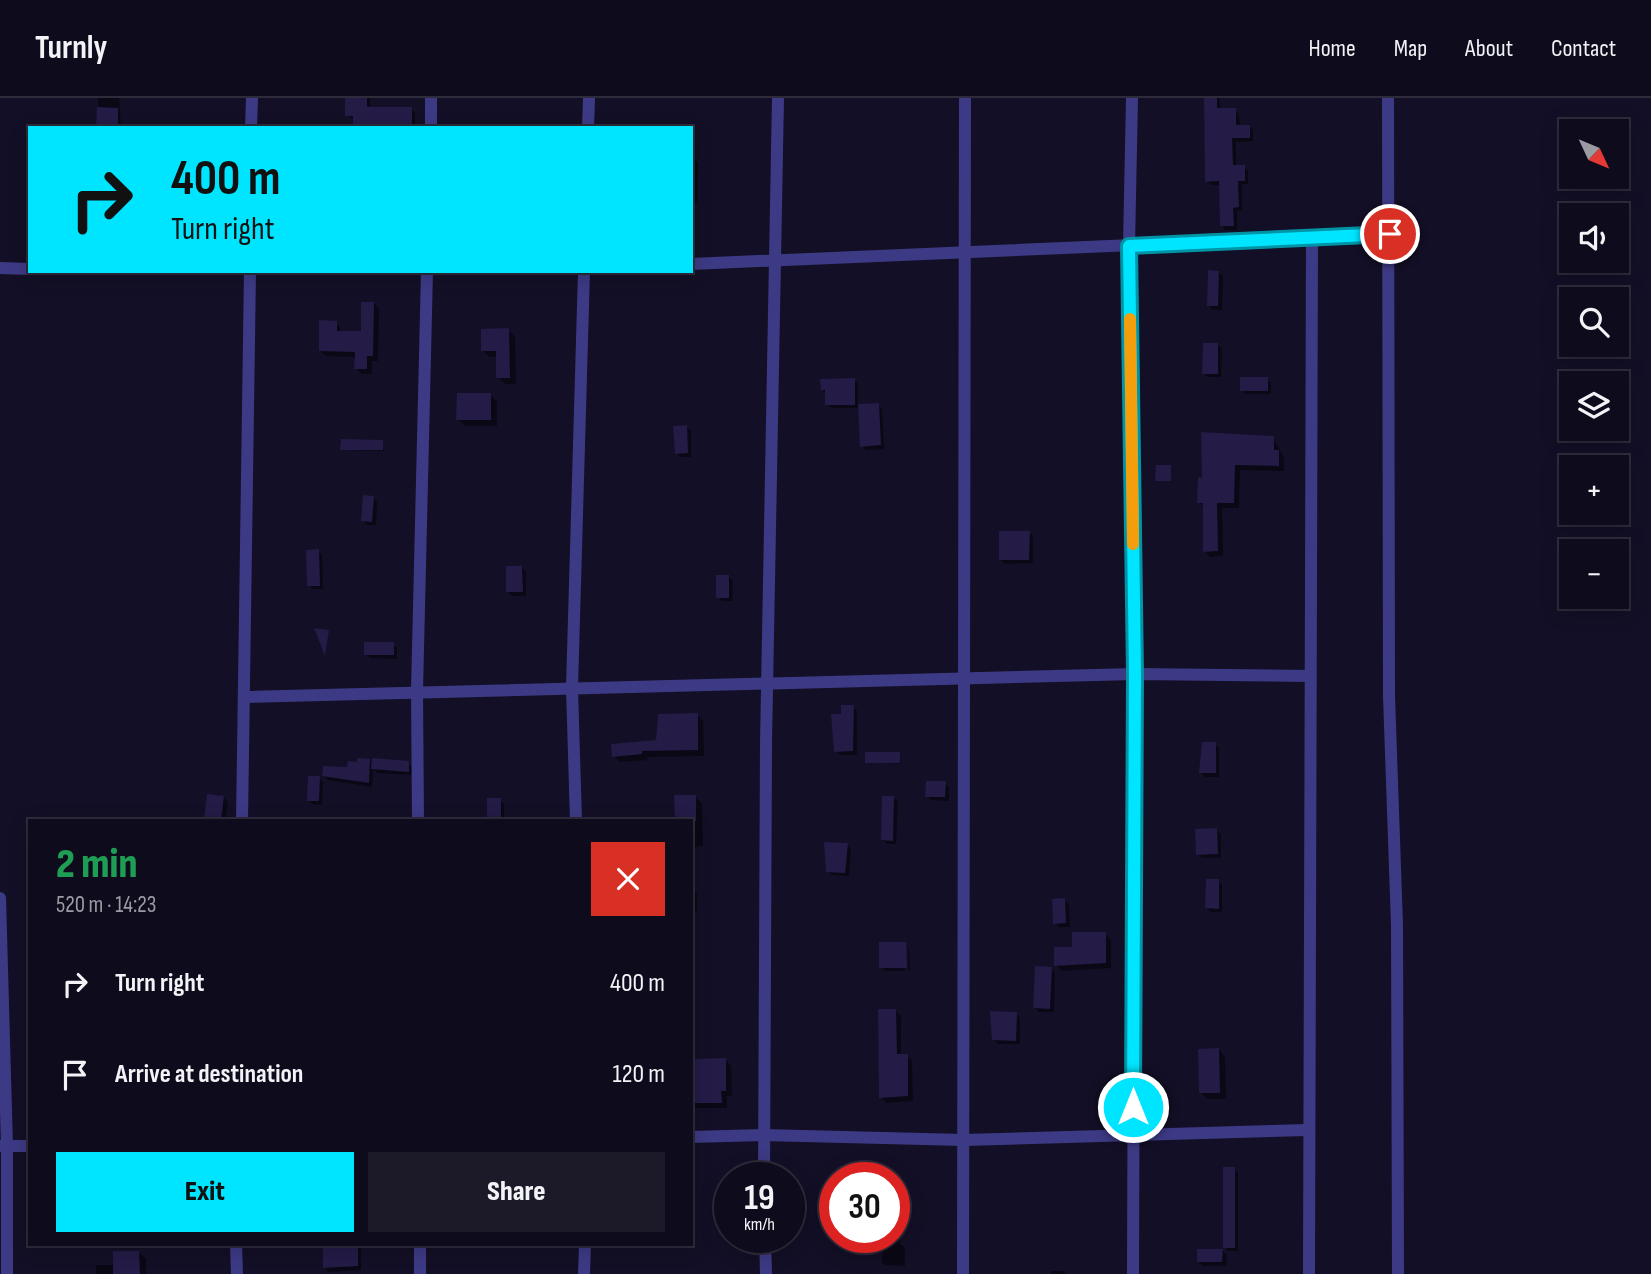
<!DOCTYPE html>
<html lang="en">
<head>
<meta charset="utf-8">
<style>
	body { margin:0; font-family:"Sofia Sans Condensed",sans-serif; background:#1c1929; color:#f1f3f6; height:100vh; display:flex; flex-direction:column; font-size:26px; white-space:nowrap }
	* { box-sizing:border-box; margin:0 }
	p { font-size:23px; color:#9b9ba3 }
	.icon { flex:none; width:38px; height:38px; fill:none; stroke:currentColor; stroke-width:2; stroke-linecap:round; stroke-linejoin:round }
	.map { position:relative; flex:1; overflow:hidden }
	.drawer { position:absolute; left:28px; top:721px; width:665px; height:427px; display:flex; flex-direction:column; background:#0e0b1c; border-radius:0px; box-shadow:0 4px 18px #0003,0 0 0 2px #2e2b3b }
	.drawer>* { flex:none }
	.hud { position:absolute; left:28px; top:28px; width:665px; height:147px; border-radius:0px; box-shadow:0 4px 18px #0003,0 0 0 2px #2e2b3b; background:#00e5ff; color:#111; overflow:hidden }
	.needle { width:46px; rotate:134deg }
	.tools { position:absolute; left:1559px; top:21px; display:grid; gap:14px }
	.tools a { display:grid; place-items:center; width:70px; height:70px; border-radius:0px; background:#0e0b1c; box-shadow:0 4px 18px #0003,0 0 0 2px #2e2b3b; font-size:35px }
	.speed { position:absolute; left:714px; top:1064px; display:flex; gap:14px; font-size:35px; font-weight:700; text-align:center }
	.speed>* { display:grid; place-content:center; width:91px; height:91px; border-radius:50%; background:#0e0b1c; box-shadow:0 4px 18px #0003,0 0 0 2px #2e2b3b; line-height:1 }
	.speed small { font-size:18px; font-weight:400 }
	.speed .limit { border:10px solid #d22; background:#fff; color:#111 }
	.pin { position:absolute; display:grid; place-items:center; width:60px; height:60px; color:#fff; margin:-30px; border:4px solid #fff; border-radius:50%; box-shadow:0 2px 7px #0007 }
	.me { position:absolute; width:77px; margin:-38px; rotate:0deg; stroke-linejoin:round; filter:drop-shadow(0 0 5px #0008) }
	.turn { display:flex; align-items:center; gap:24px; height:147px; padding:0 28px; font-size:32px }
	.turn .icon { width:91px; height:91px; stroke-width:2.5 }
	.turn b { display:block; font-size:49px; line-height:60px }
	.round { display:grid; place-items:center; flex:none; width:74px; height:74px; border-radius:0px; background:#1c1929 }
	.overview { display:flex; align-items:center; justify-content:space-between; height:119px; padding:0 28px }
	h1 { font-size:42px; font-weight:800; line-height:52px; color:#1e9e55 }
	.button { display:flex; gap:14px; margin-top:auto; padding:14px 28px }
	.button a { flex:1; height:80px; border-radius:0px; background:#00e5ff; color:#111; font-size:28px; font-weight:800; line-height:80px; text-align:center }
	.button a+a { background:#1c1929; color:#f1f3f6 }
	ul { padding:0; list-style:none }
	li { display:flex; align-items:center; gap:21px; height:91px; padding:0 28px }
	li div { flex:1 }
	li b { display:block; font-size:26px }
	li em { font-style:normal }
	header { display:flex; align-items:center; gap:42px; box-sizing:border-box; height:98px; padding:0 35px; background:#0e0b1c; border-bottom:2px solid #2e2b3b }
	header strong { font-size:33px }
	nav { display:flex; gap:38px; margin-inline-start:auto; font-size:24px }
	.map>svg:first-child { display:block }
	.shadow { fill:#0007 }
	.building { fill:#241b47 }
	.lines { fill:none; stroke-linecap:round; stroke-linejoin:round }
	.street { stroke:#3d3a85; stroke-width:12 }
	.route-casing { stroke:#0095a6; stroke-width:18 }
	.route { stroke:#00e5ff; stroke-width:12 }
	.slow { stroke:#f59e0b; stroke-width:12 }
</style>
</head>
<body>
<header>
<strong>Turnly</strong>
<nav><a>Home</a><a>Map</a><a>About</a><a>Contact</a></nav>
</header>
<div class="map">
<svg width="1651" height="1176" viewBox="0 0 1651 1176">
	<rect width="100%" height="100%" fill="#130f26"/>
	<!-- shadow -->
	<g class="shadow">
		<polygon points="98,0 119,0 121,30 98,30"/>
		<polygon points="347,0 370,0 370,10 411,11 415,15 415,30 354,30 354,21 347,17"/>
		<polygon points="1206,0 1219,0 1221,12 1235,12 1239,16 1240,28 1249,28 1253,32 1253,43 1236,44 1236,69 1244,69 1248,73 1248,86 1242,86 1242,113 1237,113 1237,132 1226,132 1222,128 1221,87 1211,87 1207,83"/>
		<polygon points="691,59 698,64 697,105 691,105"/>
		<polygon points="1219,174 1223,179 1222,212 1213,212 1208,207"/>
		<polygon points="374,205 379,211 378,263 372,263 372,276 361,276 356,270 356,259 326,258 320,253 337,224 342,235 363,235"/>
		<polygon points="508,232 515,239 516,286 505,286 498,279 497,259 490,259 483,253"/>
		<polygon points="1218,247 1222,251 1221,279 1208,279 1204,275"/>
		<polygon points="1267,281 1271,285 1271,296 1246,296 1241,292"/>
		<polygon points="854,282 858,286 858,308 878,307 882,311 884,351 866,352 862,348 860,310 831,310 827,306 827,296 822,292"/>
		<polygon points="491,297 497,304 497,328 465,328 458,321"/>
		<polygon points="686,329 691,333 691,359 681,359 676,355"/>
		<polygon points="1273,340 1284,359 1284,373 1240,372 1239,410 1222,410 1223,458 1210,459 1205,453 1205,410 1199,404 1203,381"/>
		<polygon points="382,344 384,353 342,352"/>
		<polygon points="373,399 377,404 376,427 367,427 363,422"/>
		<polygon points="1029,434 1033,438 1033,465 1005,466 1001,462"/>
		<polygon points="318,453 322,457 323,491 313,491 309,487"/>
		<polygon points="522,469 526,474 526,498 512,498 508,494"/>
		<polygon points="729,479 733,483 732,503 722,503 718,499"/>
		<polygon points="393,546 397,550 397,561 370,560 366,556"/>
		<polygon points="853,609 857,613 857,657 840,657 836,653 843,618"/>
		<polygon points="697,616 703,623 704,658 647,659 648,662 620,664 614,658 657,644"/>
		<polygon points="1215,646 1219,650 1219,679 1205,679 1201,675"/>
		<polygon points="900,656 901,666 866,664"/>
		<polygon points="370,663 374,667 408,665 412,669 412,677 377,675 373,671 372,689 328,682 324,678"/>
		<polygon points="319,680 323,684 322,707 312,706 308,702"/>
		<polygon points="945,685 949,689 949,703 931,702 927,698"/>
		<polygon points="695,699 702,705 703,748 691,749"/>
		<polygon points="224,700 228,704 225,723 208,723 206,721"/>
		<polygon points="894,700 898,704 896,746 887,746 883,742"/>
		<polygon points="500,702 504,706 504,723 489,723"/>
		<polygon points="1216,732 1221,736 1221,760 1202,760 1198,756"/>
		<polygon points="847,747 851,751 849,778 832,777 828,773"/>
		<polygon points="1218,783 1222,787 1222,814 1211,814 1207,810"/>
		<polygon points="691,791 697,795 697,813 691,813"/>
		<polygon points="1064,802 1069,806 1070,829 1059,829 1055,825"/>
		<polygon points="1105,836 1111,842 1111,870 1062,873 1056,867 1074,851"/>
		<polygon points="905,845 905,873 885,873 881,869"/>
		<polygon points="908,848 909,850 910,873 908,873"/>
		<polygon points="1051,871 1055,875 1054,914 1039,914 1035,910"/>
		<polygon points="895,912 901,918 901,958 907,958 912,963 913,1003 886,1005 881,999"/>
		<polygon points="991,915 1016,915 1020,920 1020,946 998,946 994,942"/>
		<polygon points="1219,952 1225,959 1226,1001 1208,1001 1201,995"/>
		<polygon points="691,962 725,962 731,968 732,998 727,998 727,1010 691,1010"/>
		<polygon points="1234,1071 1238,1075 1238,1153 1228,1153 1224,1149"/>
		<polygon points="894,1125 901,1128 900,1146 905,1149 905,1168 885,1167 882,1164 883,1139 894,1139"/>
		<polygon points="325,1146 361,1146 361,1172 329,1174 325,1170"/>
		<polygon points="1222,1152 1227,1157 1226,1168 1203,1168 1198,1164"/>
		<polygon points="139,1155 146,1161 146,1176 96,1176 96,1167 114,1167"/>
		<polygon points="1051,1173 1063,1173 1066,1176 1051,1176"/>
	</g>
	<!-- building -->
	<g class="building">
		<polygon points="345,0 367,0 367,9 412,9 412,30 353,30 353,18 345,18"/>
		<polygon points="1204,0 1217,0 1217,10 1236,10 1236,27 1250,27 1250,40 1232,40 1233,67 1245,67 1245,83 1238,83 1239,109 1233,110 1234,128 1220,128 1219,83 1205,84"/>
		<polygon points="97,9 118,10 118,30 96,30"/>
		<polygon points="1208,172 1219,173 1218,208 1207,208"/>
		<polygon points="361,204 374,204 373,258 367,258 367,271 354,271 355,254 319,253 319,222 337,223 337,233 361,233"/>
		<polygon points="509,230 510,280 496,280 496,253 481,253 481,231"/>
		<polygon points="1203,245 1218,245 1218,276 1202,276"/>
		<rect x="1240" y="279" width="28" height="14"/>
		<polygon points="855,280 855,307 825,307 825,292 821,292 820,281"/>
		<polygon points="457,295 491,295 491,322 456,322"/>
		<polygon points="879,305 881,347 860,349 858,306"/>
		<polygon points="687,327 688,355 675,356 673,328"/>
		<polygon points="1201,334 1274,338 1274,352 1279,352 1279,368 1235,367 1234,405 1217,405 1218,453 1203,454 1203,405 1197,405 1198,379 1202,380"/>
		<polygon points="341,341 383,342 383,352 340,352"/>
		<polygon points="1156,367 1171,367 1171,383 1155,383"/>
		<polygon points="363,397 374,398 372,424 361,423"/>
		<polygon points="999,433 1030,433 1029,462 999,462"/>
		<polygon points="319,451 320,488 307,488 306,452"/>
		<polygon points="506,468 522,468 523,494 506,494"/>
		<rect x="716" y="477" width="13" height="23"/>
		<polygon points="314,530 329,532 325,558"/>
		<rect x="364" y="544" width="30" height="13"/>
		<polygon points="841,607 854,607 853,653 834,654 831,616 841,616"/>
		<polygon points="698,615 698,652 642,653 642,656 612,659 611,646 656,642 658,616"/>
		<polygon points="1202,644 1216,644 1216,675 1199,675"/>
		<rect x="865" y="654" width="35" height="11"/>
		<polygon points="357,660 370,661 369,685 322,678 323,668 347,669 348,663 357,664"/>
		<polygon points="372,660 409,663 409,674 371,671"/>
		<polygon points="308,678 320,678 319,703 307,703"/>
		<polygon points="926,683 946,683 945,699 925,699"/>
		<polygon points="207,696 224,698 221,723 204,721"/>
		<polygon points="674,697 696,697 696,723 675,723"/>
		<polygon points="882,698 894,698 893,743 881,742"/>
		<rect x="487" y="700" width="14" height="23"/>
		<polygon points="1217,730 1218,756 1196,757 1195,731"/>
		<polygon points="824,744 848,745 845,775 826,774"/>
		<polygon points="1206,781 1219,781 1219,811 1205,810"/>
		<polygon points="1065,800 1066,825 1053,826 1052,801"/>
		<polygon points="1072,834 1106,834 1106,865 1054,868 1054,849 1072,849"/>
		<polygon points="879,844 906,844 907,870 879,870"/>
		<polygon points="1035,868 1052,869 1050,911 1033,910"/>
		<polygon points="878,911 896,911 897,956 908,956 908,998 879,1000"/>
		<polygon points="990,913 1017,914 1016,943 992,942"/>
		<polygon points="1219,950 1220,995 1199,995 1198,951"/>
		<polygon points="726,960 726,993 721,993 722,1005 691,1005 691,961"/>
		<rect x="1223" y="1069" width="12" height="81"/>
		<polygon points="323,1146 358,1146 358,1168 323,1170"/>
		<polygon points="1197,1151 1223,1151 1222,1164 1197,1164"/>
		<polygon points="113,1153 139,1153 140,1176 113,1176"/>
	</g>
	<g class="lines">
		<!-- street -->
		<g class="street">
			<polyline points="1132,0 1129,148 1135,576 1133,1176"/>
			<polyline points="1388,0 1389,598 1397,827 1398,1176"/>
			<polyline points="251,30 252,0"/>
			<polyline points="431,30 431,0"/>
			<polyline points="588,30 589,0"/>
			<polyline points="691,166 1390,136"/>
			<polyline points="0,170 30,171"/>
			<polyline points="245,599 1135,576 1309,578"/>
			<polyline points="242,723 250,173"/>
			<polyline points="418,723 417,593 427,173"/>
			<polyline points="576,723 572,590 584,173"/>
			<polyline points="0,800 7,1048 7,1176"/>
			<polyline points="691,1039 763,1037 964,1042 1307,1032"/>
			<polyline points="0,1048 30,1048"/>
			<polyline points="764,1080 766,645 778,0"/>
			<polyline points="765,1139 766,1176"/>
			<polyline points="236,1146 237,1176"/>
			<polyline points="420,1146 420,1176"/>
			<polyline points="584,1176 585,1146"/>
			<polyline points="963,1176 965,0"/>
			<polyline points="1309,1176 1312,137"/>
		</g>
	</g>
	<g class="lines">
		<!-- route casing -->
		<g class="route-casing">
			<polyline id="route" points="1133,1009 1135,576 1129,148 1390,136"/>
		</g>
		<!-- route -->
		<use href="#route" class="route"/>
		<!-- slow -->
		<polyline class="slow" points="1130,221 1133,446"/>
	</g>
</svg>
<div class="tools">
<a><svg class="needle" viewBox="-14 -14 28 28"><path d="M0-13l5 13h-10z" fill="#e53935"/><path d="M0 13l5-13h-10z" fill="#9b9ba3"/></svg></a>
<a><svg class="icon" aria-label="sound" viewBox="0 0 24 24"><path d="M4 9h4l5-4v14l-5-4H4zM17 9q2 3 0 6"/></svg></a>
<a><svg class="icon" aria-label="search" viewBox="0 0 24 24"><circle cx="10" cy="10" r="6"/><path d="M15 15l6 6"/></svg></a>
<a><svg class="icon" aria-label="layers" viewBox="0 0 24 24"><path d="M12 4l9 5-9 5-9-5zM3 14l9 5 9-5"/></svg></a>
<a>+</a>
<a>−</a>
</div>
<div class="speed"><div>19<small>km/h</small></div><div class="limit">30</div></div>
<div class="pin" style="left:1390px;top:136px;background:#d93025"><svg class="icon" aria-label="arrive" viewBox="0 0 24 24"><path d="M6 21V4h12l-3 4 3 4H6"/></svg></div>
<svg class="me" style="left:1133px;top:1009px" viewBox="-20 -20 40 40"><circle r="17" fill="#00e5ff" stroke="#fff" stroke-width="3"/><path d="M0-11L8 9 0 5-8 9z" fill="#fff"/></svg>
<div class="hud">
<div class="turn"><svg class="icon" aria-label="right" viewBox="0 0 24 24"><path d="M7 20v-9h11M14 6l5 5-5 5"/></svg><div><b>400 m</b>Turn right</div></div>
</div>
<section class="drawer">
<div class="overview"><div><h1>2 min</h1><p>520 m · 14:23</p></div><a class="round" style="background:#d93025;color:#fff"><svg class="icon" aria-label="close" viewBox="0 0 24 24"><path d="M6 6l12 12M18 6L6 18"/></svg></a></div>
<ul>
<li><svg class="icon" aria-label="right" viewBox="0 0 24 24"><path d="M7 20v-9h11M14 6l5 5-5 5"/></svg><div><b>Turn right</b></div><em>400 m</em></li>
<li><svg class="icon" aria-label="arrive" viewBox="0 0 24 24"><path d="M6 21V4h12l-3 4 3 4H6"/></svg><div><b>Arrive at destination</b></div><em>120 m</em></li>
</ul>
<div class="button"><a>Exit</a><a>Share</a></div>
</section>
</div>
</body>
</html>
